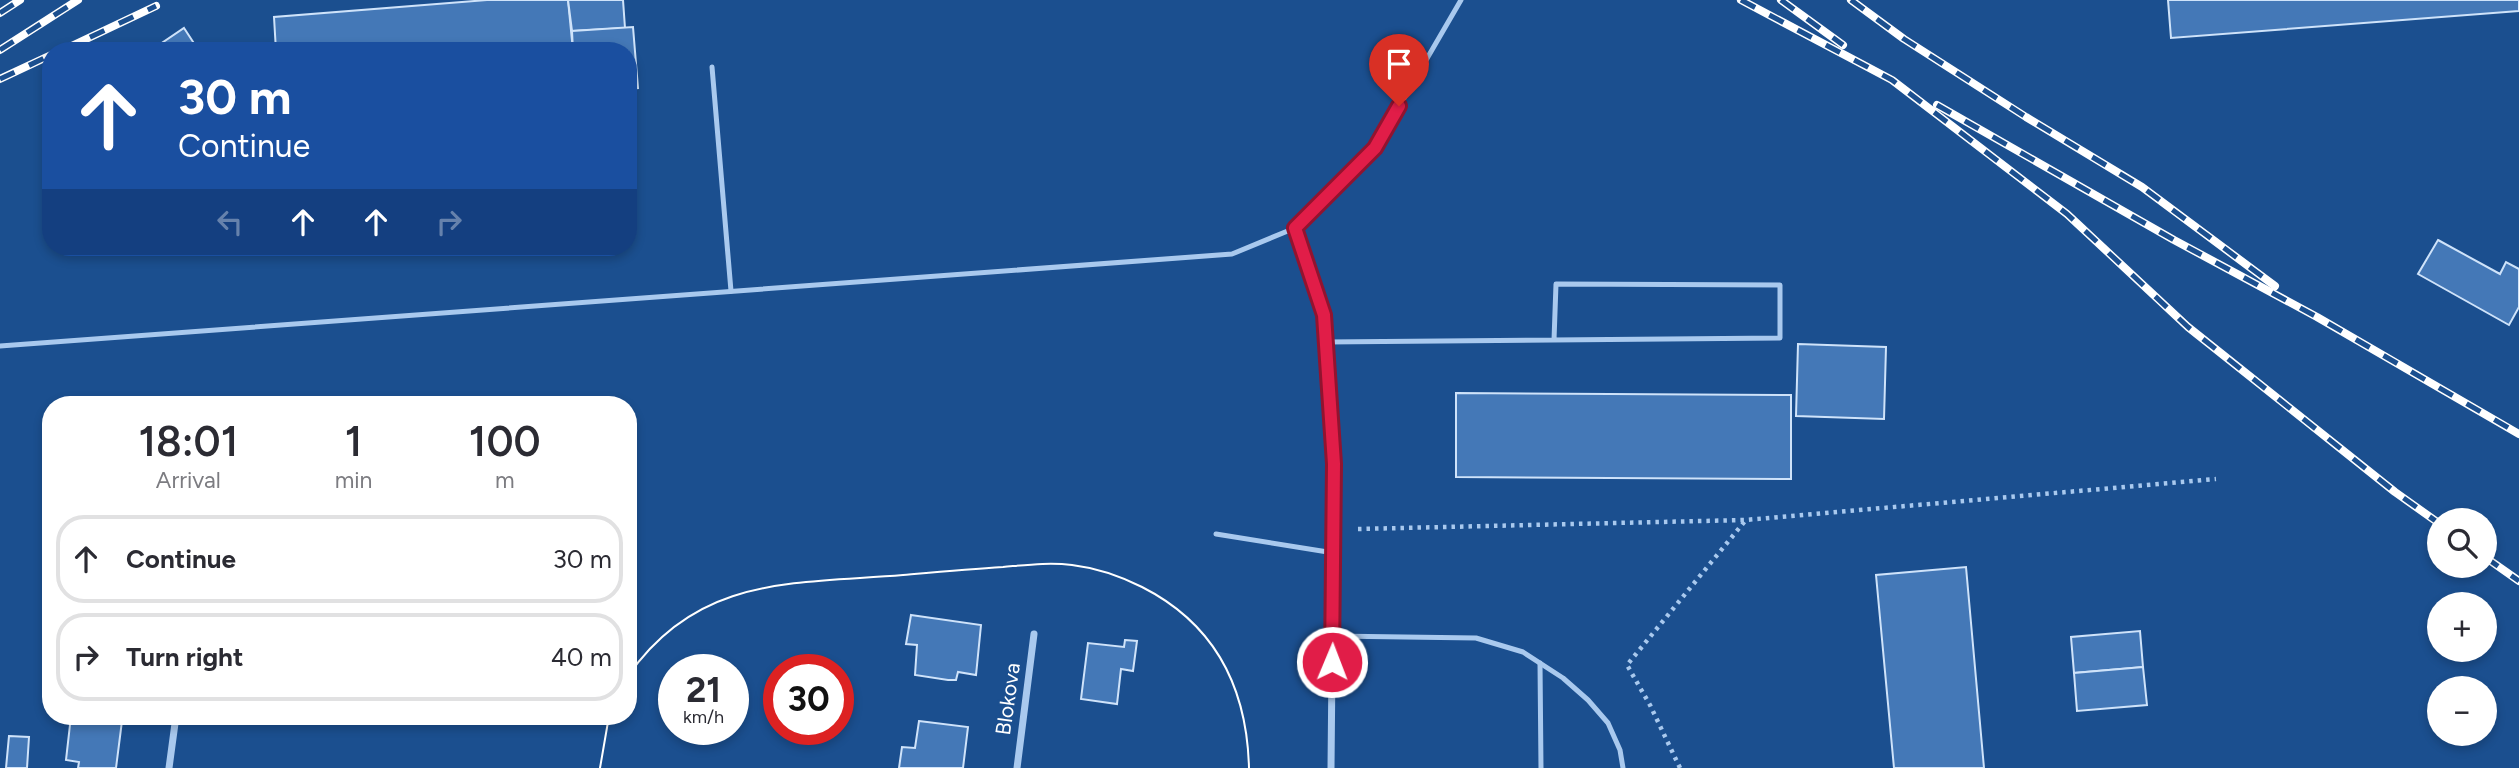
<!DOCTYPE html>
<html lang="en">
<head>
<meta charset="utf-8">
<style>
	body { margin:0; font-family:Figtree,sans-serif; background:#f7f7f7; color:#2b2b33; height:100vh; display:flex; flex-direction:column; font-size:26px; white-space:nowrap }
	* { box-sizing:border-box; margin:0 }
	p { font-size:23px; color:#7c7c81 }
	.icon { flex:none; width:38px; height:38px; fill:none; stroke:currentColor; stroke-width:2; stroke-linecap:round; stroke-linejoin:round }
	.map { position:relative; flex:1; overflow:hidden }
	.side { position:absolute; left:42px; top:396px; width:595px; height:329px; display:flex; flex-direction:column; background:#fff; border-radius:28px; box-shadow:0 4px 10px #0003 }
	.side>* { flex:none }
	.guide { position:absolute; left:42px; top:42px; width:595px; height:214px; border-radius:28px; box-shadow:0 4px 10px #0003; background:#1a4fa0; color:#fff; overflow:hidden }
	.controls { position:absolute; left:2427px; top:508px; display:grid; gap:14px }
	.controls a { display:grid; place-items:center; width:70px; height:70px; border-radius:50%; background:#fff; box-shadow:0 4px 10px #0003; font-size:35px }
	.speed { position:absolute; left:658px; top:654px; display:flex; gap:14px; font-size:35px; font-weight:700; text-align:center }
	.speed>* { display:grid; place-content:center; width:91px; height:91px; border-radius:50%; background:#fff; box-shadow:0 4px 10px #0003; line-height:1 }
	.speed small { font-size:18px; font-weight:400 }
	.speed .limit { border:10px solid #d22; background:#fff; color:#111 }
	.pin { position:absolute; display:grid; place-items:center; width:60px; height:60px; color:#fff; margin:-72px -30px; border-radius:50% 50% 50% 0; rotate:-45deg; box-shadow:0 0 7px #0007 }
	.pin .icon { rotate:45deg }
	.me { position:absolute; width:77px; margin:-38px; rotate:1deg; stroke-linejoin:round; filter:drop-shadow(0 0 5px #0008) }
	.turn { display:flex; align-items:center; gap:24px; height:147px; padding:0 21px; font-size:32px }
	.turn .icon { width:91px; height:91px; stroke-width:2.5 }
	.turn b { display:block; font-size:49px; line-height:60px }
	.lanes { display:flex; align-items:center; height:66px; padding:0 21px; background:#0003; justify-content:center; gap:35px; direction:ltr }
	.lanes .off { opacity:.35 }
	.eta { display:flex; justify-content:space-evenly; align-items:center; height:119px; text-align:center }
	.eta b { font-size:42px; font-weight:600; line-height:49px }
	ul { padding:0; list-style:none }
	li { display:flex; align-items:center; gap:21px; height:88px; margin:0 14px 10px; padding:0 7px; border:4px solid #e1e1e2; border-radius:28px }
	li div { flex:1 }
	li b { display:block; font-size:26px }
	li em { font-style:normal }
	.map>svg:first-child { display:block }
	.building { fill:#4478b7; stroke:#cfe3fa; stroke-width:2 }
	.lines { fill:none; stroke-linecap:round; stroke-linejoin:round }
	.path { stroke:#a9c9ee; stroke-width:4.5; stroke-dasharray:3.5 5; stroke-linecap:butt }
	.service { stroke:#a9c9ee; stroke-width:5 }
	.minor { stroke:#a9c9ee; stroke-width:7 }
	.tram { stroke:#fff; stroke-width:2 }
	.rail-casing { stroke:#fff; stroke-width:8 }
	.rail { stroke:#1b4f8f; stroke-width:5; stroke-dasharray:16; stroke-linecap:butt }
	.route-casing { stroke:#92132f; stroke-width:18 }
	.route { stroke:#e11d48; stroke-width:12 }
	.labels { text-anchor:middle; stroke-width:5; stroke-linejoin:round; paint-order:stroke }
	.street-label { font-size:21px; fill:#fff; stroke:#1b4f8f }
</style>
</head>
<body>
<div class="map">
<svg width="2519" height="768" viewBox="0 0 2519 768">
	<rect width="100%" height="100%" fill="#1b4f8f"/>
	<!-- building -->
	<g class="building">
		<polygon points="487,0 568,0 573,51 276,51 274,17"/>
		<polygon points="568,0 623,0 625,28 572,31"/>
		<polygon points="2168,0 2519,0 2519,11 2171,38"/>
		<polygon points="633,27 638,88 628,89 628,51 573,51 572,31"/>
		<polygon points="184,28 199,51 150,51"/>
		<polygon points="2438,240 2500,274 2506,262 2519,269 2519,307 2509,325 2418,274"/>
		<polygon points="1798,344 1886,347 1884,419 1796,416"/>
		<polygon points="1456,393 1791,395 1791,479 1456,477"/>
		<polygon points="1966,567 1984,768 1894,768 1876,575"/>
		<polygon points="911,615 981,625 976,675 958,672 956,680 948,680 915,675 917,645 906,644"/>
		<polygon points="2140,631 2143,667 2074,673 2071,637"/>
		<polygon points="1125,640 1137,641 1133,671 1121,669 1117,704 1081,699 1088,643 1124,647"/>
		<polygon points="2143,667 2147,705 2077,711 2074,673"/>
		<polygon points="71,716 122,721 116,768 78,768 79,762 66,760"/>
		<polygon points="919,721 968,727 963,768 899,768 902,747 915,748"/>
		<polygon points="9,736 29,737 27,768 6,768"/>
	</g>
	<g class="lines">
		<!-- path -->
		<g class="path">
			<polyline points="1358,529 1745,520 2216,479"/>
			<polyline points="1680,768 1650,705 1627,665 1745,521"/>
		</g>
		<!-- service -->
		<g class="service">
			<polyline points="712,67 731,291"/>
			<polyline points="1326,342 1780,338 1780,285 1556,284 1554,340"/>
			<polyline points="0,346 1232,254 1295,228 1375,148 1461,0"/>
			<polyline points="1216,534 1334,553"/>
			<polyline points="1333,636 1476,638 1523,652 1563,678 1588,700 1608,723 1620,750 1623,768"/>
			<polyline points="1540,663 1541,768"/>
		</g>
		<!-- minor -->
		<g class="minor">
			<polyline points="1295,228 1324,315 1334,464 1331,768"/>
			<polyline points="169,768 176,716"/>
			<polyline points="1017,768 1034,634"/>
		</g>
		<!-- tram -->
		<g class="tram">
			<path d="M628,676C698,575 794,584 903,575C937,572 970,569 1003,567C1026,565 1049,562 1072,565C1097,568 1120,576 1142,587C1215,624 1247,688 1249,768"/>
			<polyline points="600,768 609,716"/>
		</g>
		<!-- rail casing -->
		<g class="rail-casing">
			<g id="rail">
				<polyline points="1741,0 1892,80 2067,214 2188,327 2395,492 2440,524"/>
				<polyline points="1781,0 1843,45"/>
				<polyline points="1851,0 1904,39 2026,117 2142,187 2275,286"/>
				<polyline points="0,13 20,0"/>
				<polyline points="0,50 78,0"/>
				<polyline points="61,51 156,6"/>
				<polyline points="0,79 51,55"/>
				<polyline points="1937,105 2174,240 2317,317 2519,434"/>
				<polyline points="2485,557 2519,581"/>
			</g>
		</g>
		<!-- rail -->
		<use href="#rail" class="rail"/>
	</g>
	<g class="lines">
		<!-- route casing -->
		<g class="route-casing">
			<polyline id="route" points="1332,662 1334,464 1324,315 1295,228 1375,148 1399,106"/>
		</g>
		<!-- route -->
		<use href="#route" class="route"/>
	</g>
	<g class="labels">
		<!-- street labels -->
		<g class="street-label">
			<text transform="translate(1008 699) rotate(-82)" y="7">Blokova</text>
		</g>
	</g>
</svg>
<div class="controls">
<a><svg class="icon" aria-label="search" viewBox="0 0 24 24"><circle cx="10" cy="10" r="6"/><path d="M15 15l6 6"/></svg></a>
<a>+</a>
<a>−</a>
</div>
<div class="speed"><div>21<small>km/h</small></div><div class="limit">30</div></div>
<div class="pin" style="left:1399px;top:106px;background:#d93025"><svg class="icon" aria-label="arrive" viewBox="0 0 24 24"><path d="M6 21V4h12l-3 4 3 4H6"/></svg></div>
<svg class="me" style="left:1332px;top:662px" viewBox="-20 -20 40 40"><circle r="17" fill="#e11d48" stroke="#fff" stroke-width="3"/><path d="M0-11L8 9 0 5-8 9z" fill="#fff"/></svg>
<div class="guide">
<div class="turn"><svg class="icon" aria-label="ahead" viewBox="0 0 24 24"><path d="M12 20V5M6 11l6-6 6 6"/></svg><div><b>30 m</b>Continue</div></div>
<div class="lanes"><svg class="icon off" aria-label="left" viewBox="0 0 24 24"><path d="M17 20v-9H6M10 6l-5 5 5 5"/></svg><svg class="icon" aria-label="ahead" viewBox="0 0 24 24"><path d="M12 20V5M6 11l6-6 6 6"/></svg><svg class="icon" aria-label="ahead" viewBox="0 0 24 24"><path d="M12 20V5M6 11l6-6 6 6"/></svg><svg class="icon off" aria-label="right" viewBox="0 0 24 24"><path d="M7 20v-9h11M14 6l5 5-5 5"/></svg></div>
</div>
<section class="side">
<div class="eta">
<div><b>18:01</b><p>Arrival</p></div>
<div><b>1</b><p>min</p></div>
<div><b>100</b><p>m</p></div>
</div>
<ul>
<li><svg class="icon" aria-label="ahead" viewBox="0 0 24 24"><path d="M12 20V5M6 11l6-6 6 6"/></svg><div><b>Continue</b></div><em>30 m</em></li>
<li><svg class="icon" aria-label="right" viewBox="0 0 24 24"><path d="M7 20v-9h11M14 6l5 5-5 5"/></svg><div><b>Turn right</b></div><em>40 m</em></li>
</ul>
</section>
</div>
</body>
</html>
